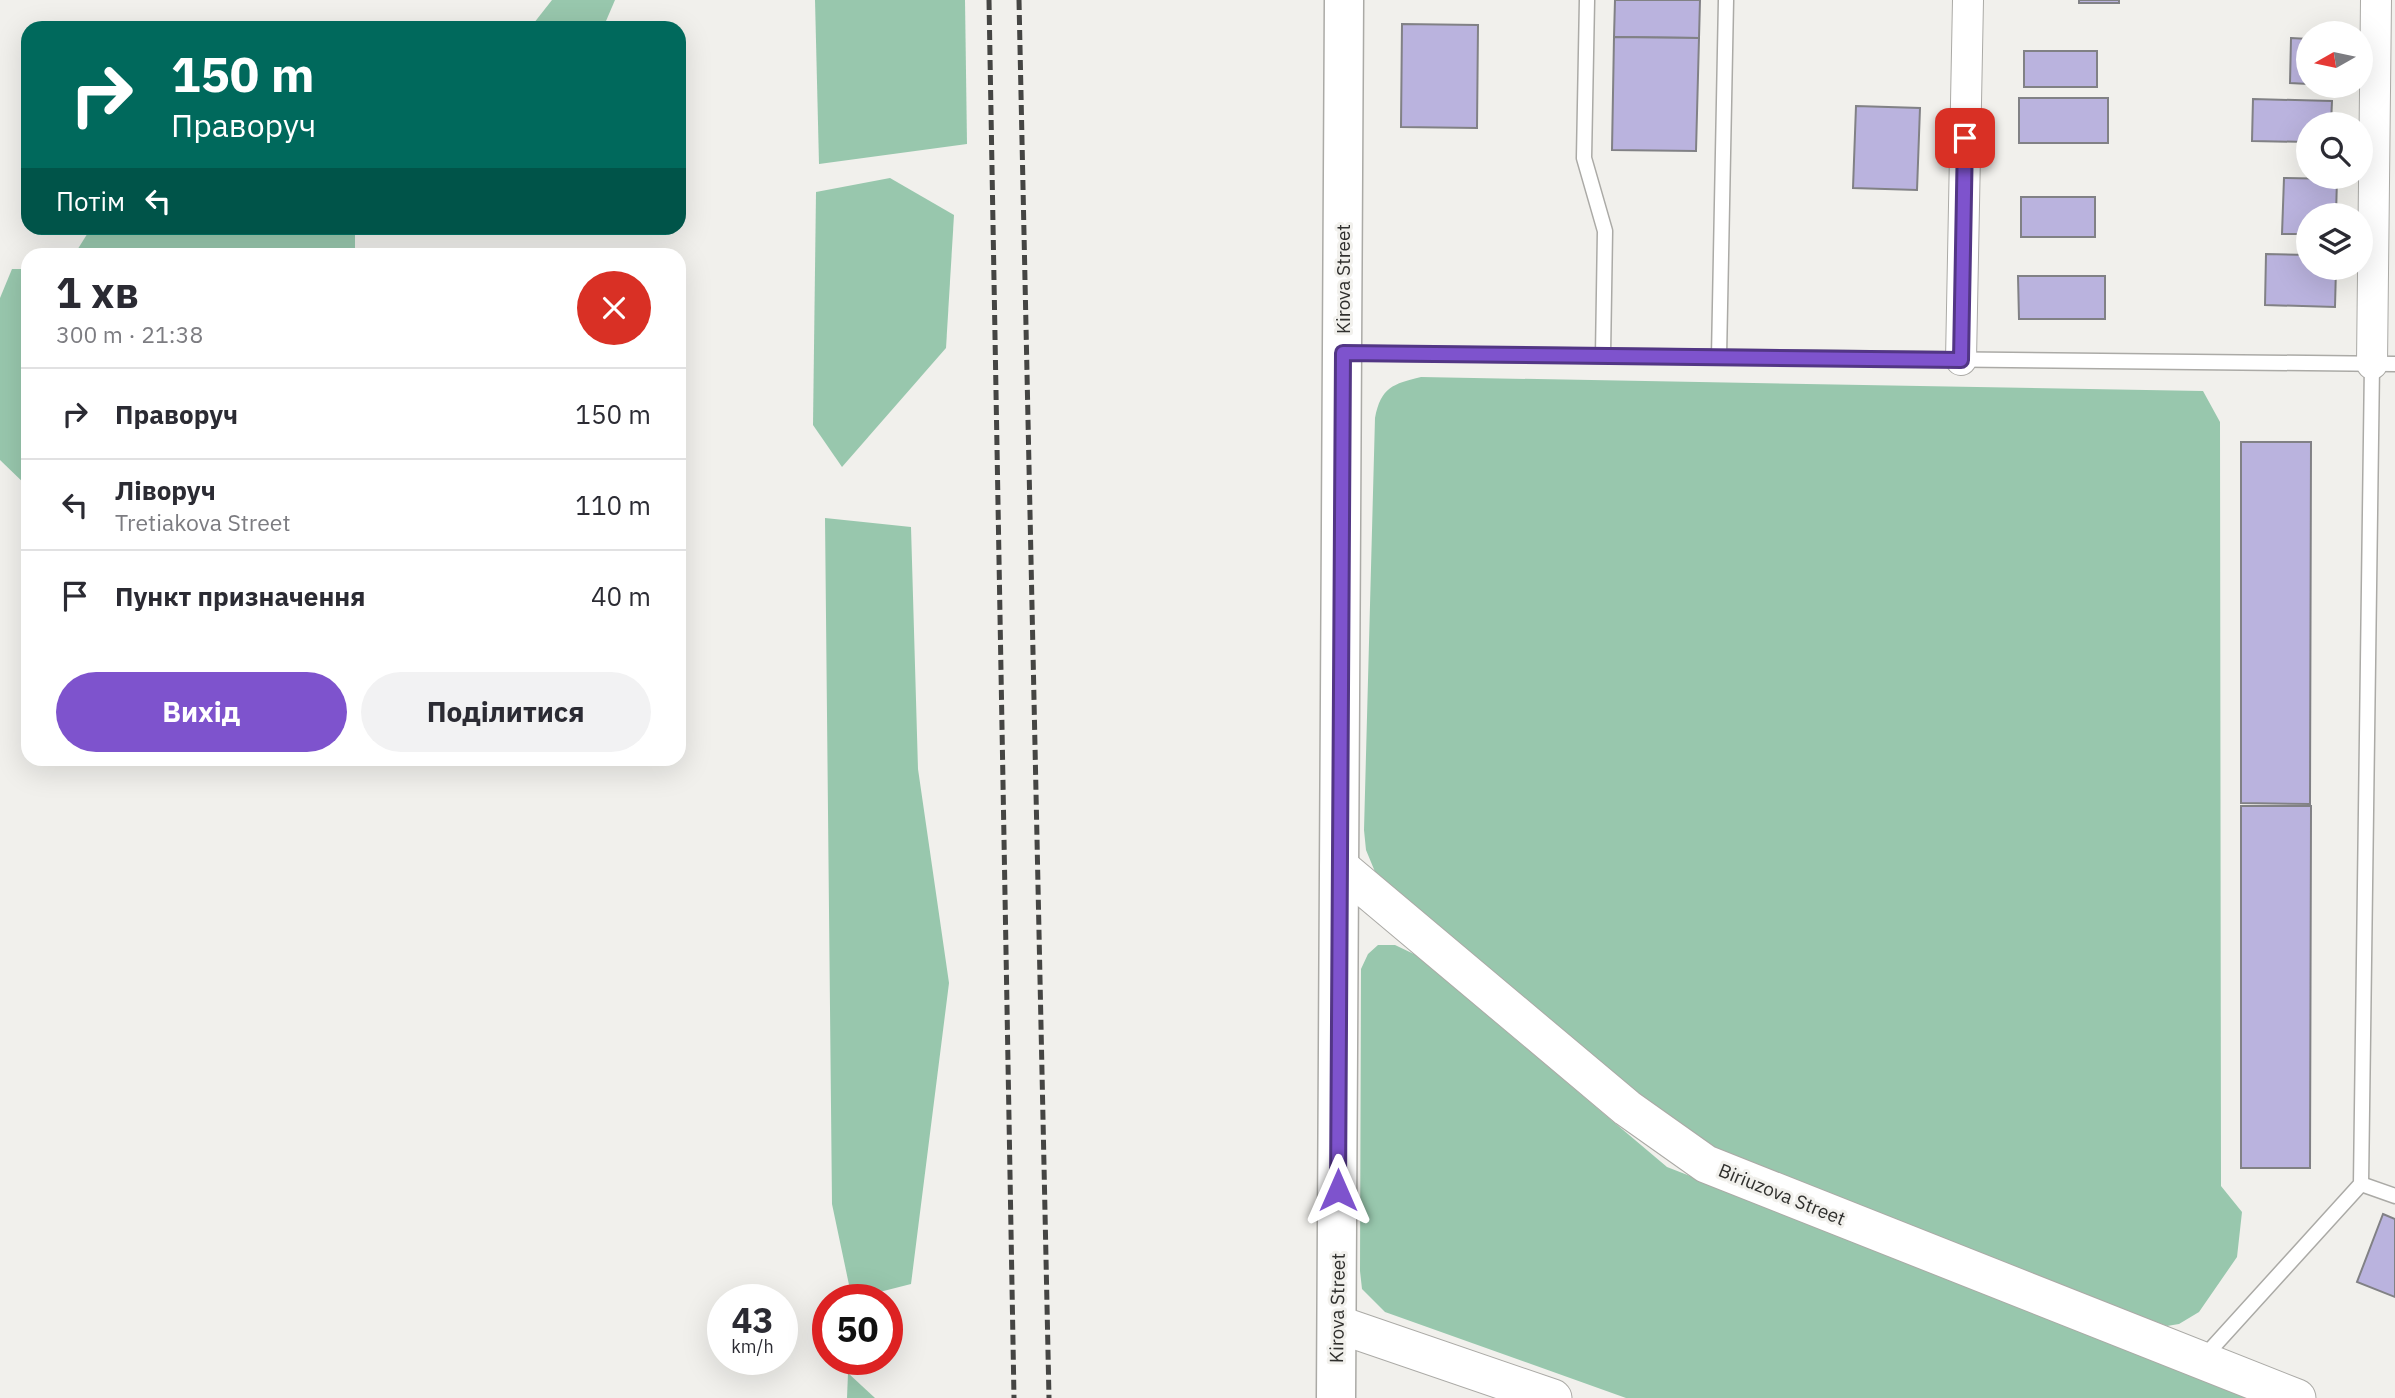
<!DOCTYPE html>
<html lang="uk">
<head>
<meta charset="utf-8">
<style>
	body { margin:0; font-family:"IBM Plex Sans",sans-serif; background:#f2f2f3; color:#2b2b33; height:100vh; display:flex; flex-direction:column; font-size:26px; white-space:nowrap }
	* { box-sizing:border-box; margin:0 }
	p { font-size:23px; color:#7c7c81 }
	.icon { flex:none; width:38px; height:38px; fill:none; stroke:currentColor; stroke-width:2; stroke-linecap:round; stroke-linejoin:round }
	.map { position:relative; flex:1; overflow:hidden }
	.sheet { position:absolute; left:21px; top:248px; width:665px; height:518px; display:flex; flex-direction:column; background:#fff; border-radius:21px; box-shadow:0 7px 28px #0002 }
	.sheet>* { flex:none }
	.banner { position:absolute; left:21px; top:21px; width:665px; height:214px; border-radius:21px; box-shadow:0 7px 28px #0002; background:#00695c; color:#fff; overflow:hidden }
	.needle { width:46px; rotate:261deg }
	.tools { position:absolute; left:2296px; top:21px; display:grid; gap:14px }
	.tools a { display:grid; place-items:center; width:77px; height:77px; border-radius:50%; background:#fff; box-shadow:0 7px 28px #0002; font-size:35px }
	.speed { position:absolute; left:707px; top:1284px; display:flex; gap:14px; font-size:35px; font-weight:700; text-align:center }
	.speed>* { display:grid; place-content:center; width:91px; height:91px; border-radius:50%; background:#fff; box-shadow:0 7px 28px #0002; line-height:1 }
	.speed small { font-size:18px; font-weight:400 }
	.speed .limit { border:10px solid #d22; background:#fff; color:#111 }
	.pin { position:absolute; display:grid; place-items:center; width:60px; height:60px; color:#fff; margin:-30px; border-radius:14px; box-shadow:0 4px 10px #0006 }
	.me { position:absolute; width:77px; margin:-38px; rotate:0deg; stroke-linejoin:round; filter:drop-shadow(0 0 5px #0008) }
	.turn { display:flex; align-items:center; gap:24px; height:147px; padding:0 35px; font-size:32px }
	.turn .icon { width:91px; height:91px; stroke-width:2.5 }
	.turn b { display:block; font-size:49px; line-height:60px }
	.then { display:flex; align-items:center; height:66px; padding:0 35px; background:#0003; gap:14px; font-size:26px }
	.round { display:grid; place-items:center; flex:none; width:74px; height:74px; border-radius:37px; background:#f2f2f3 }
	.overview { display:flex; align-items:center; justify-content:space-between; height:119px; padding:0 35px }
	h1 { font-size:42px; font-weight:800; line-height:52px }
	.primary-button { display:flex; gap:14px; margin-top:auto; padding:14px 35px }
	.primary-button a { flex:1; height:80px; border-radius:42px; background:#7e53cd; color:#fff; font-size:28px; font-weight:800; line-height:80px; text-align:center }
	.primary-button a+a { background:#f2f2f3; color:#2b2b33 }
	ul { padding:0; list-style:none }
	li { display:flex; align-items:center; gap:21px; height:91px; padding:0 35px; border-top:2px solid #e1e1e2 }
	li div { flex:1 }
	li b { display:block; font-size:26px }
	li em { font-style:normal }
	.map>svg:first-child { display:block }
	.forest { fill:#98c7ad }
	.building { fill:#bab3de; stroke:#818185; stroke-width:2 }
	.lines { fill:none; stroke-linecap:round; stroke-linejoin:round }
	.service-casing { stroke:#abaaa6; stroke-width:17 }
	.minor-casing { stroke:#abaaa6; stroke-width:32 }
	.tertiary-casing { stroke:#abaaa6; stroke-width:39 }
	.secondary-casing { stroke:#abaaa6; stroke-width:41 }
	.service { stroke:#fff; stroke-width:14 }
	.minor { stroke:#fff; stroke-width:30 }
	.tertiary { stroke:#fff; stroke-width:37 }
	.secondary { stroke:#fff; stroke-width:38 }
	.rail { stroke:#454543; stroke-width:5; stroke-dasharray:10 5; stroke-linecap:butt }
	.route-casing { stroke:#523685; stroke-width:18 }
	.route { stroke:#7e53cd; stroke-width:12 }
	.labels { text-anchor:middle; stroke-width:6; stroke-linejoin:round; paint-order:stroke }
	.street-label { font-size:19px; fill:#30302e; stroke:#f1f0ec }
</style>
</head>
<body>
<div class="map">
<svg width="2395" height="1398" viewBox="0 0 2395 1398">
	<rect width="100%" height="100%" fill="#f1f0ec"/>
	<!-- forest -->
	<g class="forest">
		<polygon points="552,0 615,0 603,28 530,28"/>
		<polygon points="815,0 965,0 967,144 819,164"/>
		<polygon points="890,178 954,215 946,348 842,467 813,425 816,192"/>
		<polygon points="91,228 355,228 355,255 74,255"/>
		<polygon points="12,269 28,269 28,487 0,460 0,298"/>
		<path d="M1421,377L2203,391L2220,422L2221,1186L2242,1212L2237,1257L2199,1312L2179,1324L2167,1326L1711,1153L1636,1099L1378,879L1366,850L1364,830L1375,418C1381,387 1393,384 1421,377Z"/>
		<polygon points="825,518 911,527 918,769 949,983 911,1284 852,1299 832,1204"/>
		<polygon points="1378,945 1395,945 1416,955 1667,1167 2237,1389 2245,1398 1626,1398 1385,1312 1362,1289 1360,1271 1361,969 1368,954"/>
		<polygon points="848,1373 875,1398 847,1398"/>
	</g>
	<!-- building -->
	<g class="building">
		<polygon points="1615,0 1700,0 1699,38 1614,37"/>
		<rect x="2079" y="0" width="40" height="3"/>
		<polygon points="1402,24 1478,25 1477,128 1401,127"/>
		<polygon points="1614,37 1699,38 1696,151 1612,150"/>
		<polygon points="2291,38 2308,39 2308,84 2290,83"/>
		<rect x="2024" y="51" width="73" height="36"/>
		<rect x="2019" y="98" width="89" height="45"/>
		<polygon points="2253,99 2332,101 2331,124 2308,124 2308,142 2252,141"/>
		<polygon points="1856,106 1920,108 1917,190 1853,188"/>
		<polygon points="2284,178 2337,179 2336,215 2308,215 2308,234 2282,234"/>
		<rect x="2021" y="197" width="74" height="40"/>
		<polygon points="2266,254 2308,255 2308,268 2336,268 2335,307 2265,305"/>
		<polygon points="2018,276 2105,276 2105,319 2019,319"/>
		<polygon points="2241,442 2311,442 2310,804 2241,803"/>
		<polygon points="2241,806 2311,806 2310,1168 2241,1168"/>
		<polygon points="2383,1214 2395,1219 2395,1297 2357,1282"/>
	</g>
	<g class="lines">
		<!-- service casing -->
		<g class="service-casing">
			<g id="service">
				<polyline points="1587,0 1584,158 1605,231 1603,355"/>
				<polyline points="1343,353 2395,364"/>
				<polyline points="1719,357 1726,0"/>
				<polyline points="2361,1184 2395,1196"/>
				<polyline points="2203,1358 2361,1184 2372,364"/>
			</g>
		</g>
		<!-- minor casing -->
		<g class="minor-casing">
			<g id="minor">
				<polyline points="1961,360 1968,0"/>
				<polyline points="2372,364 2376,0"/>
			</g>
		</g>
		<!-- tertiary casing -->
		<g class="tertiary-casing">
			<g id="tertiary">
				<polyline points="1339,866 1627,1108 1706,1164 2297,1398"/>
				<polyline points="1337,1324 1553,1398"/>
			</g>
		</g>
		<!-- secondary casing -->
		<g class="secondary-casing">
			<polyline id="secondary" points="1336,1398 1344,0"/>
		</g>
		<!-- service -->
		<use href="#service" class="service"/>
		<!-- minor -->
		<use href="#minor" class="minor"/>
		<!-- tertiary -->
		<use href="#tertiary" class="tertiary"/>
		<!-- secondary -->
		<use href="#secondary" class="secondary"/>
		<!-- rail -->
		<g class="rail">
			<polyline points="989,0 1014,1398"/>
			<polyline points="1019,0 1049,1398"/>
		</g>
	</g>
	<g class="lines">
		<!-- route casing -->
		<g class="route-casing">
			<polyline id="route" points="1338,1190 1343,353 1961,360 1965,138"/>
		</g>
		<!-- route -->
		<use href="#route" class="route"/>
	</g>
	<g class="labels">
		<!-- street labels -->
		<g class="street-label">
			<text transform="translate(1343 279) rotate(-90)" y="7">Kirova Street</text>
			<text transform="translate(1782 1194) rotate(22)" y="7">Biriuzova Street</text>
			<text transform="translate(1337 1308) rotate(-89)" y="7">Kirova Street</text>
		</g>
	</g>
</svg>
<div class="tools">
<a><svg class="needle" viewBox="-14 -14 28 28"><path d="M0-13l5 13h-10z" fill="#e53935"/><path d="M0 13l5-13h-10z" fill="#7c7c81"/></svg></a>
<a><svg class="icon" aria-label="search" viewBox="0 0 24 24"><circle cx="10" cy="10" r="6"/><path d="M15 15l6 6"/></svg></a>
<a><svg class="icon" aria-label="layers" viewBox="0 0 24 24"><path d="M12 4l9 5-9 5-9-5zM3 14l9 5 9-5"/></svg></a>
</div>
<div class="speed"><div>43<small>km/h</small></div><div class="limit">50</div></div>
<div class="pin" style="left:1965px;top:138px;background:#d93025"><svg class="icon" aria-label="arrive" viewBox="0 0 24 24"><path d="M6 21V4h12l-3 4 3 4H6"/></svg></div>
<svg class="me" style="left:1338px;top:1190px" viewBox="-20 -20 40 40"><path d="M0-17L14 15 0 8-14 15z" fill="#7e53cd" stroke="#fff" stroke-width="4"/></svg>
<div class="banner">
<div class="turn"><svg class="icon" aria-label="right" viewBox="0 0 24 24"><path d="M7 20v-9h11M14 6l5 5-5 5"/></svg><div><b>150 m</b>Праворуч</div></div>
<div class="then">Потім<svg class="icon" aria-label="left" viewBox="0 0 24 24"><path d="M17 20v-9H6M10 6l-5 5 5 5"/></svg></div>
</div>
<section class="sheet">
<div class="overview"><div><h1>1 хв</h1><p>300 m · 21:38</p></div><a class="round" style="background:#d93025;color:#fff"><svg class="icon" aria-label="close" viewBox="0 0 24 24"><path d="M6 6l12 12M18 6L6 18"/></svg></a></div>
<ul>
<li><svg class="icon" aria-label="right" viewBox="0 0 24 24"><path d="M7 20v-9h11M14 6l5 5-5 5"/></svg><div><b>Праворуч</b></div><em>150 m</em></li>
<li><svg class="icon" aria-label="left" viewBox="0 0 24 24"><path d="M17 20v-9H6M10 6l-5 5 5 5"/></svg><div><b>Ліворуч</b><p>Tretiakova Street</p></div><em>110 m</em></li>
<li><svg class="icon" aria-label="arrive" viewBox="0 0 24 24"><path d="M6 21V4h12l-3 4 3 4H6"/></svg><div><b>Пункт призначення</b></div><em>40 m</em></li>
</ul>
<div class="primary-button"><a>Вихід</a><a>Поділитися</a></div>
</section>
</div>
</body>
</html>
